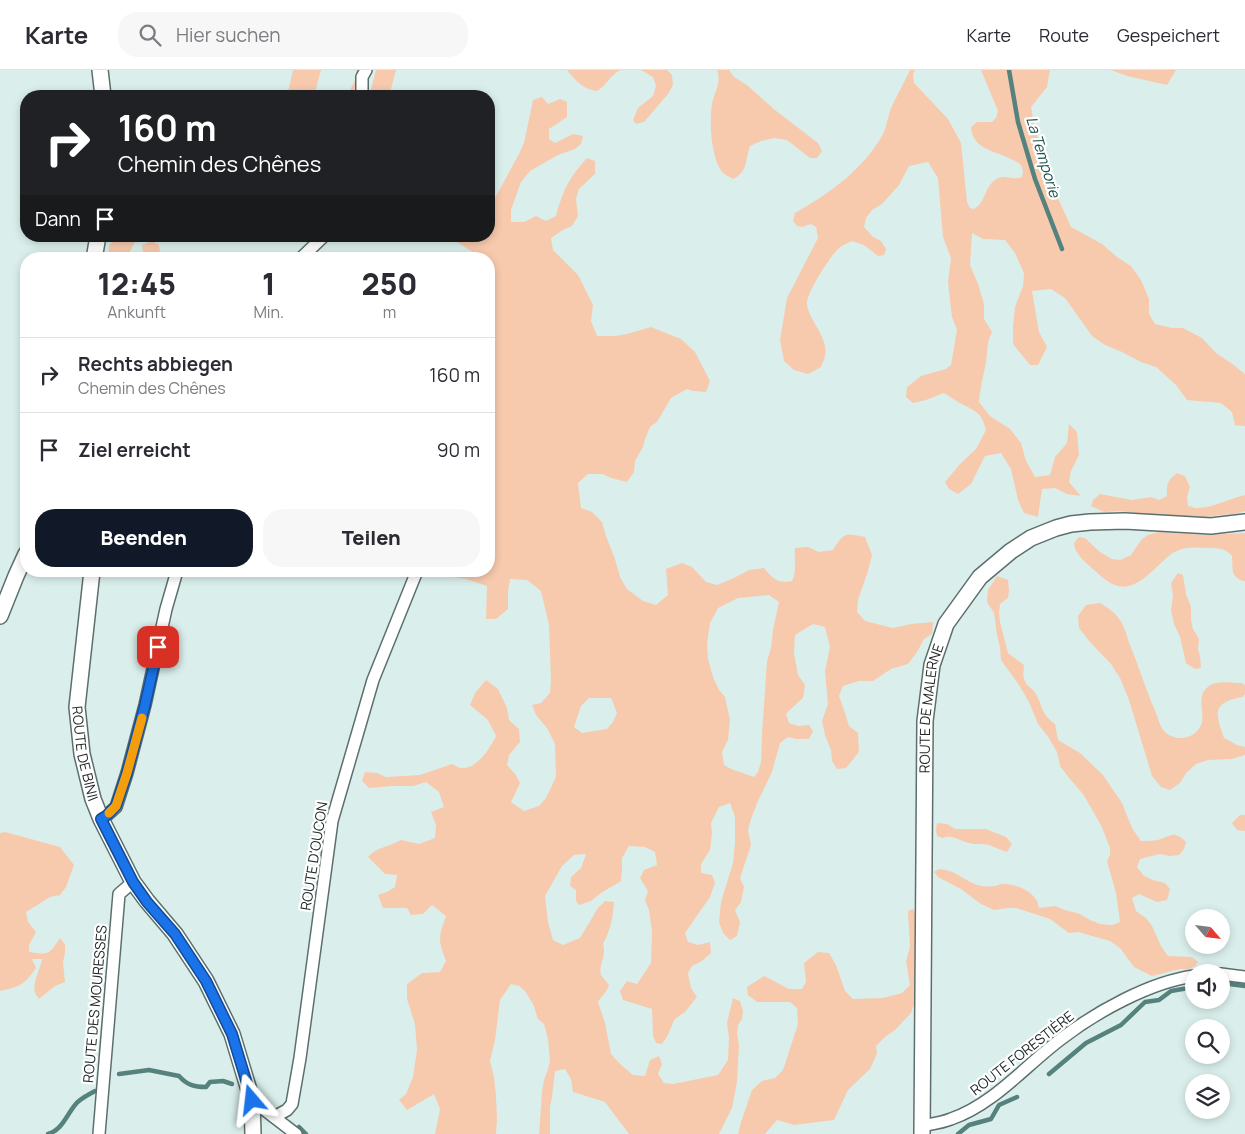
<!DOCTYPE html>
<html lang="de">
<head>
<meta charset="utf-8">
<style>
	body { margin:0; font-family:Manrope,sans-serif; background:#f7f7f7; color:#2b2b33; height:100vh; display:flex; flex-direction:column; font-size:19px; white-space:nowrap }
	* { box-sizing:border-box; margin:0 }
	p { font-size:16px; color:#7c7c81 }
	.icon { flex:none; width:28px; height:28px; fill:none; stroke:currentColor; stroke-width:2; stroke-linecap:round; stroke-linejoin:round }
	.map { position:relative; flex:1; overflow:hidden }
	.panel { position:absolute; left:20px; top:182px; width:475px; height:325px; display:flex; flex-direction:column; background:#fff; border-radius:20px; box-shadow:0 2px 8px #0003 }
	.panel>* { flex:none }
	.hud { position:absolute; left:20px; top:20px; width:475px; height:152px; border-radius:20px; box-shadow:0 2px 8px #0003; background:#202124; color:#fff; overflow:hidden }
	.needle { width:32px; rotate:118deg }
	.tools { position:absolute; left:1185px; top:839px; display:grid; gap:10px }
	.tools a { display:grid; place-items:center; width:45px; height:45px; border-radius:50%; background:#fff; box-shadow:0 2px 8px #0003; font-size:25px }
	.pin { position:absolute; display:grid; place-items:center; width:42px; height:42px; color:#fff; margin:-21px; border-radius:10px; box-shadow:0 2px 8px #0006 }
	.me { position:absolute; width:55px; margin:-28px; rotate:343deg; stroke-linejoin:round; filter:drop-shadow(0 0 4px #0008) }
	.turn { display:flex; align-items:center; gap:18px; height:105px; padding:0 15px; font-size:22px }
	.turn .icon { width:65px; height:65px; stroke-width:2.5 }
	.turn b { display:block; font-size:35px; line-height:42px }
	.then { display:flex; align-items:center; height:48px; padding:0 15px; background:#0003; gap:10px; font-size:19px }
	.eta { display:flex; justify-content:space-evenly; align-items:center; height:85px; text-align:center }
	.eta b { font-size:30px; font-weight:800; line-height:35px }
	.action { display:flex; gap:10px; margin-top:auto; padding:10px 15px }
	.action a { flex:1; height:58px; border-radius:20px; background:#111827; color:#fff; font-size:20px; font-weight:800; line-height:58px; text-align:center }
	.action a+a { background:#f7f7f7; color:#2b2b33 }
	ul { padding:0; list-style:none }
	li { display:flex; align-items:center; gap:15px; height:75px; padding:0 15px; border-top:1px solid #e1e1e2 }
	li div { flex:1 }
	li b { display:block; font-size:19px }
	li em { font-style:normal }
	header { display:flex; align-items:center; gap:30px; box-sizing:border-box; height:70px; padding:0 25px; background:#fff; border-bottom:1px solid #e1e1e2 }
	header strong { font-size:24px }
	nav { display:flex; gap:28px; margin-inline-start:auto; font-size:18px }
	.search { width:350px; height:45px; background:#f7f7f7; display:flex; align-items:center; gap:12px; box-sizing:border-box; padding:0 18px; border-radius:20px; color:#7c7c81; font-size:19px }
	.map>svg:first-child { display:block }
	.green { fill:#f7caae; fill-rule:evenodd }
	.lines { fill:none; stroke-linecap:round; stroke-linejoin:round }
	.stream { stroke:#56827e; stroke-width:4.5 }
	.minor-casing { stroke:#5c6f6d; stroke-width:14 }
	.tertiary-casing { stroke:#5c6f6d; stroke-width:18 }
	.minor { stroke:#fff; stroke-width:11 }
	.tertiary { stroke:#fff; stroke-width:15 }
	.route-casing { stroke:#114b97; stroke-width:12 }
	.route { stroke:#1a73e8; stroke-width:9 }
	.slow { stroke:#f59e0b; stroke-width:9 }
	.labels { text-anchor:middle; stroke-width:4.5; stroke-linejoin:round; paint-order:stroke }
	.street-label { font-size:14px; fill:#222a29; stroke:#fff }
	.water-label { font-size:15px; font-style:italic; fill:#1b514c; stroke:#fff }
</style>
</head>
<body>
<header>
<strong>Karte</strong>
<div class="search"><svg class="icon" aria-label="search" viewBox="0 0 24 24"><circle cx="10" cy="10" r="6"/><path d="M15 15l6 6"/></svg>Hier suchen</div>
<nav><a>Karte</a><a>Route</a><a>Gespeichert</a></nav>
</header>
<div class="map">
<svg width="1245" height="1064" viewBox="0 0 1245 1064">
	<rect width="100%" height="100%" fill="#daefec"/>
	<!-- green -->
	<g class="green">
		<polygon points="293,0 321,0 314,26 287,26"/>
		<polygon points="356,0 362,0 358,26 347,26 356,8"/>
		<polygon points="376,0 396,0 391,19 383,26 372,26 370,23"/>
		<path d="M567,0H621C611,4 607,15 597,21C583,19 576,11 567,0Z"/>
		<polygon points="641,0 667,0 672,5 673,15 668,24 644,52 636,54 633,50 638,38 653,26 656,16 653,7"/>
		<path d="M717,0H729L734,7L747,15L775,40L818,73L822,81L817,88H810L787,70L774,68L761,71L750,76C745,90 748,102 733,109C730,107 725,105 723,103C711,89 709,52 712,34C714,23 722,12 717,0Z"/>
		<path d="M910,0H915L913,4L914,13L948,49L961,73L967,132L970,138L974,139C986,132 984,118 995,110C1004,103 1012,111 1022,107L1023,102C1022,99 1022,96 1020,94C1019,93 1015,91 1013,90C997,81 972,80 971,57L977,52H992L996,48L998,41L981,0H1050L1047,17L1031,37L1034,54L1048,106L1071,157L1102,174L1117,187L1131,196L1141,210L1149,229V244L1155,254L1172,258H1183L1202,268L1216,283L1231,293L1245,304V356L1235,355L1232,342L1221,333L1187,330L1176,315L1156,297L1141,292L1122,282L1105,275L1092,266L1065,228L1051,219L1032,221L1039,262L1047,277L1038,295H1030L1013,274V256L1015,237L1023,216L1024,203L1015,183L1005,170L983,169L972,163L970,195L978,214L984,234V249L992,262C986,275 988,279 986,293C983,306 980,319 979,332L990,346L1010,359L1021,373L1026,391L1035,407L1050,405L1055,387L1067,373L1069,354L1077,362L1079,385L1071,401L1069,412L1081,426L1067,424L1055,418L1042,419L1038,447L1024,443L1018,430L1011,399L1001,383L985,386L971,414L958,424L949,419L945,412L960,394L976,379L986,360C981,340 974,341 958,332C953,329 949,326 944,323L926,330L913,333L906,327L907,317L921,306L946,299L951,295L957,260L952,247L948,212L951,188L943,167L938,108L928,92L909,96L899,115L882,134L872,140L866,148L864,157L873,167L881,171L886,179L884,185L878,186L864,175L852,171C848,173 842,175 839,178C830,186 805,225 807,235C810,252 829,268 825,286C825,289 822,293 821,297L808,304L794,300L784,291L780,270L787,228L818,168L816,157L811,154L802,157L797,156L793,151L795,143C830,123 864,99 883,64C887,56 888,46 891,38C897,25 904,13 910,0Z"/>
		<polygon points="1111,0 1176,0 1167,15 1127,6"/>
		<path d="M542,27L548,34L560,29L567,32V47L549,59V69L555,73L573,64L583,66L581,74L575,79L558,85L530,101L521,112L511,140V152H524L536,146L546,151L556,146C563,120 569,108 587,88L595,91V104L579,119L576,129L578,146L572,156L563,160L551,168L553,180L578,205L593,235L591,251L597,266H615L627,264L651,257L681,269L695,282L710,311L706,322L693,321L687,319L671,328L657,352L650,357L645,369L643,377L635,391L634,402L627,412L611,408L602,404H588L578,413L581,438L592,442L602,452L606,466L615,489L620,507L627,519L643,531L656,535L668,525L666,499L682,493L692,497L706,512L717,515L734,508L749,500L764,498C773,509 778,514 792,511C797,501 794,489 795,478L808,477L819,482L833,480C845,462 844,463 865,467L872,485L868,501L858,530L857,542L865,551L893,558L911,554L933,552L932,564L924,569L917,582L908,594L891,599L873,611H859L843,616L839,626L844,640L849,656L858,663L859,682L846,698L837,699L832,691L831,680L825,665L822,651L828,634L825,601L830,577L825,557L813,554L795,565L794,583L798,605L805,615L803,628L794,636L786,644L789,653L798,656L809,655L813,661L809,669H796L788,667L780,673L772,702L758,731L751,749L748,760L751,775L740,808L744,817L741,832L735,840L740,852L737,866L730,870L723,863L719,852L721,832L733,793L735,773V747L730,733L719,737L711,753L712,764L710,780L701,794V803L712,805L715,813L710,827L685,863L688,872L698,875L710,872L711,883L702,891L692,896L688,903L691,918L697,927L685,942L679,946L674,950L668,965L662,974L656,973L653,966L652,939L623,930L620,921L627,911L637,914L651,893L652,862L649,840L645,830L648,821L640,808L644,800L657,795L655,782L645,777L629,776L622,788V799L621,811L601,823L591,831L579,835L576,831V820L570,816L571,807L581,798L586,784L574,785L562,796L545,826L548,852L553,870L563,875L580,868L598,838L605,831L614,832C613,848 610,861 603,874C607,886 598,895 601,905C603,908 607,912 609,915C607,922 602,925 598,932L605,953L611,984L619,993L633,1005L645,1006L650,990L659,986L662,994L658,1004L664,1013L673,1014L718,1005L728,990L729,967L727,953L733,928L740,931L743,941L742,949L738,955L737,964L739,975L737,1012L732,1038L719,1064H629L605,1032L573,1022L571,1009L565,999L555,1001L552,1027L550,1037V1064H539L542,1022L544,1010L548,999L550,991L548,969L544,954L538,949L533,934L525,921L519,916L511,914L500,930L495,970L490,991L494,1007L496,1026L497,1049L496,1064H435L440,1039L434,1024L407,1040L399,1030L406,1024L413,1007L417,980L415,954L407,929V914L422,903L440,902L446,891C438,869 438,869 446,846L432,835L423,844L411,845L407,838H383L378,825L387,822L395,817L397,805L385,804L368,787C375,778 390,776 401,770L419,774L435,768L436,755L431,742L444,737L439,722L426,712L413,716H392L369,718L362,711L365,702L377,703L386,707L420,705L452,694C455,695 457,697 460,698C477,700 490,678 496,666L488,650L470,635L475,623L486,610L498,619L507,638L509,650L519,659L520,672L509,685L507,695L516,705L520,713L511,732L524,741L539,736L546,728L556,707L555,674L547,658L536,645L532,635L541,633L550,623L551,610L549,555L541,521L527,510L510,509L508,522V539L496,549H486L487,516L466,509L453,507L447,501H489V228L491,219L489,206V189H480L479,186L457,172L422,170L420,166H489V133L495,128L520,82L524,73L533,30ZM769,525L779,532L773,560L771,578L767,591L762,664L761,692L758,702L754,707L731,699L724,695L722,682L728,670L730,650L725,627L719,620L713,607L708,589L707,574L710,553L718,538L738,528ZM589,628H611L617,643L613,652L607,659L582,663L574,657L581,636Z"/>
		<polygon points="116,166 138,166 126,189 108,189 109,176"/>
		<polygon points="152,171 159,175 161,189 144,189 142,175"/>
		<path d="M1177,403L1185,406L1190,417L1187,427L1188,436C1191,436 1193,438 1196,438C1210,439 1231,428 1245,425V441L1235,444L1221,445L1199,448L1162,446L1119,441L1104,442L1091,436L1093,430L1100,424L1132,430L1151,427L1159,430L1167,426C1166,414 1168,410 1177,403Z"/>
		<path d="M1159,462L1206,465L1245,463V511H1243C1230,506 1233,499 1232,486C1225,478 1219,478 1208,478C1198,478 1186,476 1177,481C1171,483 1164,490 1159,495C1143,510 1127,526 1106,510C1101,507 1098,503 1094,500C1086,493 1074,483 1074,473L1079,467L1085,468L1100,482L1112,489L1120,490L1131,485L1141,470L1148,465Z"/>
		<polygon points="1178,503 1183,505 1186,524 1191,537 1191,550 1193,559 1199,569 1198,579 1200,586 1201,598 1195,599 1186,593 1180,567 1174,554 1171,540 1173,526 1171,513"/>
		<path d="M997,506L1008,510L1009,520L1008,528L1000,534L999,543L1000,552L1008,583L1024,595C1024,600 1022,607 1025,611C1026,615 1030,617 1033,620C1043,632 1039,643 1055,654L1058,670L1080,683L1103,705L1122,733L1132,758L1141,771C1147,771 1155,771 1161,769C1174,764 1175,762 1186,772L1184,779L1179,785L1169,786L1160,784L1140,789L1137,797L1144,806L1153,810L1165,813L1170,819L1167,830L1157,832L1139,824L1132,828L1136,841L1146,848L1152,856L1161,876L1168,886L1192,887L1198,892L1195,896L1188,899H1180L1152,906L1134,897L1120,878L1110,871L1078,862L1069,863L1050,849L1016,838H1008L994,840L981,834L961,819L938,807L934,802L939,799C955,800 962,809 975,814C981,817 989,817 995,816C997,816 1000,814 1002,814C1014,813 1031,820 1037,831C1038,833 1038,836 1039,838L1055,836L1065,840L1080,844L1090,850L1100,854L1112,855L1120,852L1116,823L1107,791L1110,785V778L1101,755L1083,724L1070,709L1060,696L1057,682L1049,668L1038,654L1029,632L1019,615L1001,590L1000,577L997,565L994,543L987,532L988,520Z"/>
		<path d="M1100,533C1108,538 1115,542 1120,550C1125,557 1127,567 1130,575C1139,597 1146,620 1156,643C1159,651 1161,661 1169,665C1181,672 1198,667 1202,652C1204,640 1196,625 1209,616C1217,610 1232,613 1242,613L1245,615V624L1243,627C1212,632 1215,643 1224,668L1237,675L1245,677V685L1232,689L1208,690L1196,694L1186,703L1180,713L1170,720L1161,717L1152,706L1129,630L1120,608L1111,594L1089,571L1079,558L1078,546L1086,535Z"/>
		<polygon points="1240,745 1245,745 1245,761 1237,760 1232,753"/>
		<path d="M937,753L947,754L955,759H986L1006,767L1012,774L1007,782C1000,780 995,777 989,775C982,773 975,775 969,773C959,771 953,764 943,768L937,766L936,759Z"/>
		<path d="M5,762L60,777L74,795L66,817L60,825L50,827L26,842L28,852L36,862L29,875V882C49,885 49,885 60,868L65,874V883L63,892L65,912L55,916L39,929C38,927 35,924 35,922C32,914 41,897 42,889H32L36,898C24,915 21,916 1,921L0,920V763Z"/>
		<polygon points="913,839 916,844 917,879 915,931 911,943 895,960 885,967 876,976 877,984 870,999 848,1020 834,1050 794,1055 777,1050 765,1064 738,1064 741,1052 752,1020 762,1011 775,1008 783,1000 798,954 797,938 790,932 757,932 748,925 747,917 764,906 789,919 802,919 806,912 804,893 818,882 829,883 836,895 845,921 853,929 883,928 902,923 910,915 906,891 910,877 908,841"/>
	</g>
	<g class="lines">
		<!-- stream -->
		<g class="stream">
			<polyline points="1009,0 1018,52 1035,109 1062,179"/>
			<polyline points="1221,913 1245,916"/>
			<path d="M119,1004L149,1000L179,1006C187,1015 194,1017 206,1017L210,1012L223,1011L232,1014"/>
			<polyline points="1049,1004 1086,973 1121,955 1145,932 1159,930 1171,921 1194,917"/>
			<polyline points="299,1057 306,1064"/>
			<path d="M48,1064C62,1060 66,1046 75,1035C79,1029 88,1025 95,1021"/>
			<polyline points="958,1064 969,1055 991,1049 999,1035 1017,1027"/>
		</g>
		<!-- minor casing -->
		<g class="minor-casing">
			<g id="minor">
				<polyline points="362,26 362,7 366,0"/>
				<polyline points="300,189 324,166"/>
				<polyline points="101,749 106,746 116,737 127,703 145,635 166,539 177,501"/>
				<polyline points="1221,904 1245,907"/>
				<polyline points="252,1030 296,1064"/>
				<polyline points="274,1047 287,1040 292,1034 300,988 332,751 373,610 417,501"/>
				<path d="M921,1056C931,1054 941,1053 951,1049C994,1034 1025,996 1061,969C1096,942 1150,912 1194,906"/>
				<polyline points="99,1064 119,824 133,812"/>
			</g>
		</g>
		<!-- tertiary casing -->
		<g class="tertiary-casing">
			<g id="tertiary">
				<polyline points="100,0 103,26"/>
				<polyline points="94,189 98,166"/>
				<path id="s1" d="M92,501L77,637L82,684L93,729L101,749L133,812L147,831L175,864L206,911L232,964L252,1030L253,1064"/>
				<polyline points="0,546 16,506 26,484"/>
				<path id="s2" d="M922,1064L925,651L932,595L946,554L980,507L1011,481L1031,468L1056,458L1071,454L1090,452L1125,451L1211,456L1245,452"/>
			</g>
		</g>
		<!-- minor -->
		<use href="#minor" class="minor"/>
		<!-- tertiary -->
		<use href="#tertiary" class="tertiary"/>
	</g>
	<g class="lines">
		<!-- route casing -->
		<g class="route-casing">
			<polyline id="route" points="158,577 145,635 127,703 116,736 106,746 101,749 133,812 147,832 175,864 206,911 232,964 252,1030"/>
		</g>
		<!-- route -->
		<use href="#route" class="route"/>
		<!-- slow -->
		<polyline class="slow" points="109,743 116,736 127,703 142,648"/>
	</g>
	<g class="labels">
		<!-- street labels -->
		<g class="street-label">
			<text dy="5" stroke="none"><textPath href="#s2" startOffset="426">ROUTE DE MALERNE</textPath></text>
			<text dy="5" stroke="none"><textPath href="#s1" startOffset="184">ROUTE DE BINII</textPath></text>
			<text transform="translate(314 786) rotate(-81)" y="5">ROUTE D'OUCON</text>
			<text transform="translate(95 934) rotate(-85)" y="5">ROUTE DES MOURESSES</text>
			<text transform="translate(1022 983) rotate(-38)" y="5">ROUTE FORESTIÈRE</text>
		</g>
		<!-- water labels -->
		<g class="water-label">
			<text transform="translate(1043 87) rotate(73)" y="5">La Temporie</text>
		</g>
	</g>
</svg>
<div class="tools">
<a><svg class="needle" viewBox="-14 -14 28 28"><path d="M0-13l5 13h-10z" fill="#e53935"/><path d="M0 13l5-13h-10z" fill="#7c7c81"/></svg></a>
<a><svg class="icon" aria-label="sound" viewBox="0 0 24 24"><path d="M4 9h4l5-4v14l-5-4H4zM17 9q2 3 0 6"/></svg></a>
<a><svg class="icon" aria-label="search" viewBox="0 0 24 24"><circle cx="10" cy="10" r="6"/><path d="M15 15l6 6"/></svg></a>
<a><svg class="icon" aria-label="layers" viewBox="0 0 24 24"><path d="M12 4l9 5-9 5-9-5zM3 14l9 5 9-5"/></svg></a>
</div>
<div class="pin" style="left:158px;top:577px;background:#d93025"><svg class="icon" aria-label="arrive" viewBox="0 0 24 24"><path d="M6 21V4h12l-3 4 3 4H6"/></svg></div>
<svg class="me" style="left:252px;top:1030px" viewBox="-20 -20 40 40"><path d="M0-17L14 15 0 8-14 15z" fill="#1a73e8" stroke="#fff" stroke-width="4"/></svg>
<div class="hud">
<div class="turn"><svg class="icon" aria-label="right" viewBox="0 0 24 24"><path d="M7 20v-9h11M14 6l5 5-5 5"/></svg><div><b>160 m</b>Chemin des Chênes</div></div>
<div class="then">Dann<svg class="icon" aria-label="arrive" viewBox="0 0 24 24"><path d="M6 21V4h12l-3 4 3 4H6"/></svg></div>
</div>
<section class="panel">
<div class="eta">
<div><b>12:45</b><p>Ankunft</p></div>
<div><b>1</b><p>Min.</p></div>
<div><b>250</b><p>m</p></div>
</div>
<ul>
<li><svg class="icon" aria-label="right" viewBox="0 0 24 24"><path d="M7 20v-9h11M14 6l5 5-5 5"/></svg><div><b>Rechts abbiegen</b><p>Chemin des Chênes</p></div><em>160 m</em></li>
<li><svg class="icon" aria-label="arrive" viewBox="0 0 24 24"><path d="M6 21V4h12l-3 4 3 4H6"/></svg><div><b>Ziel erreicht</b></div><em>90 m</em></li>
</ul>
<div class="action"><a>Beenden</a><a>Teilen</a></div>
</section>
</div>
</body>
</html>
